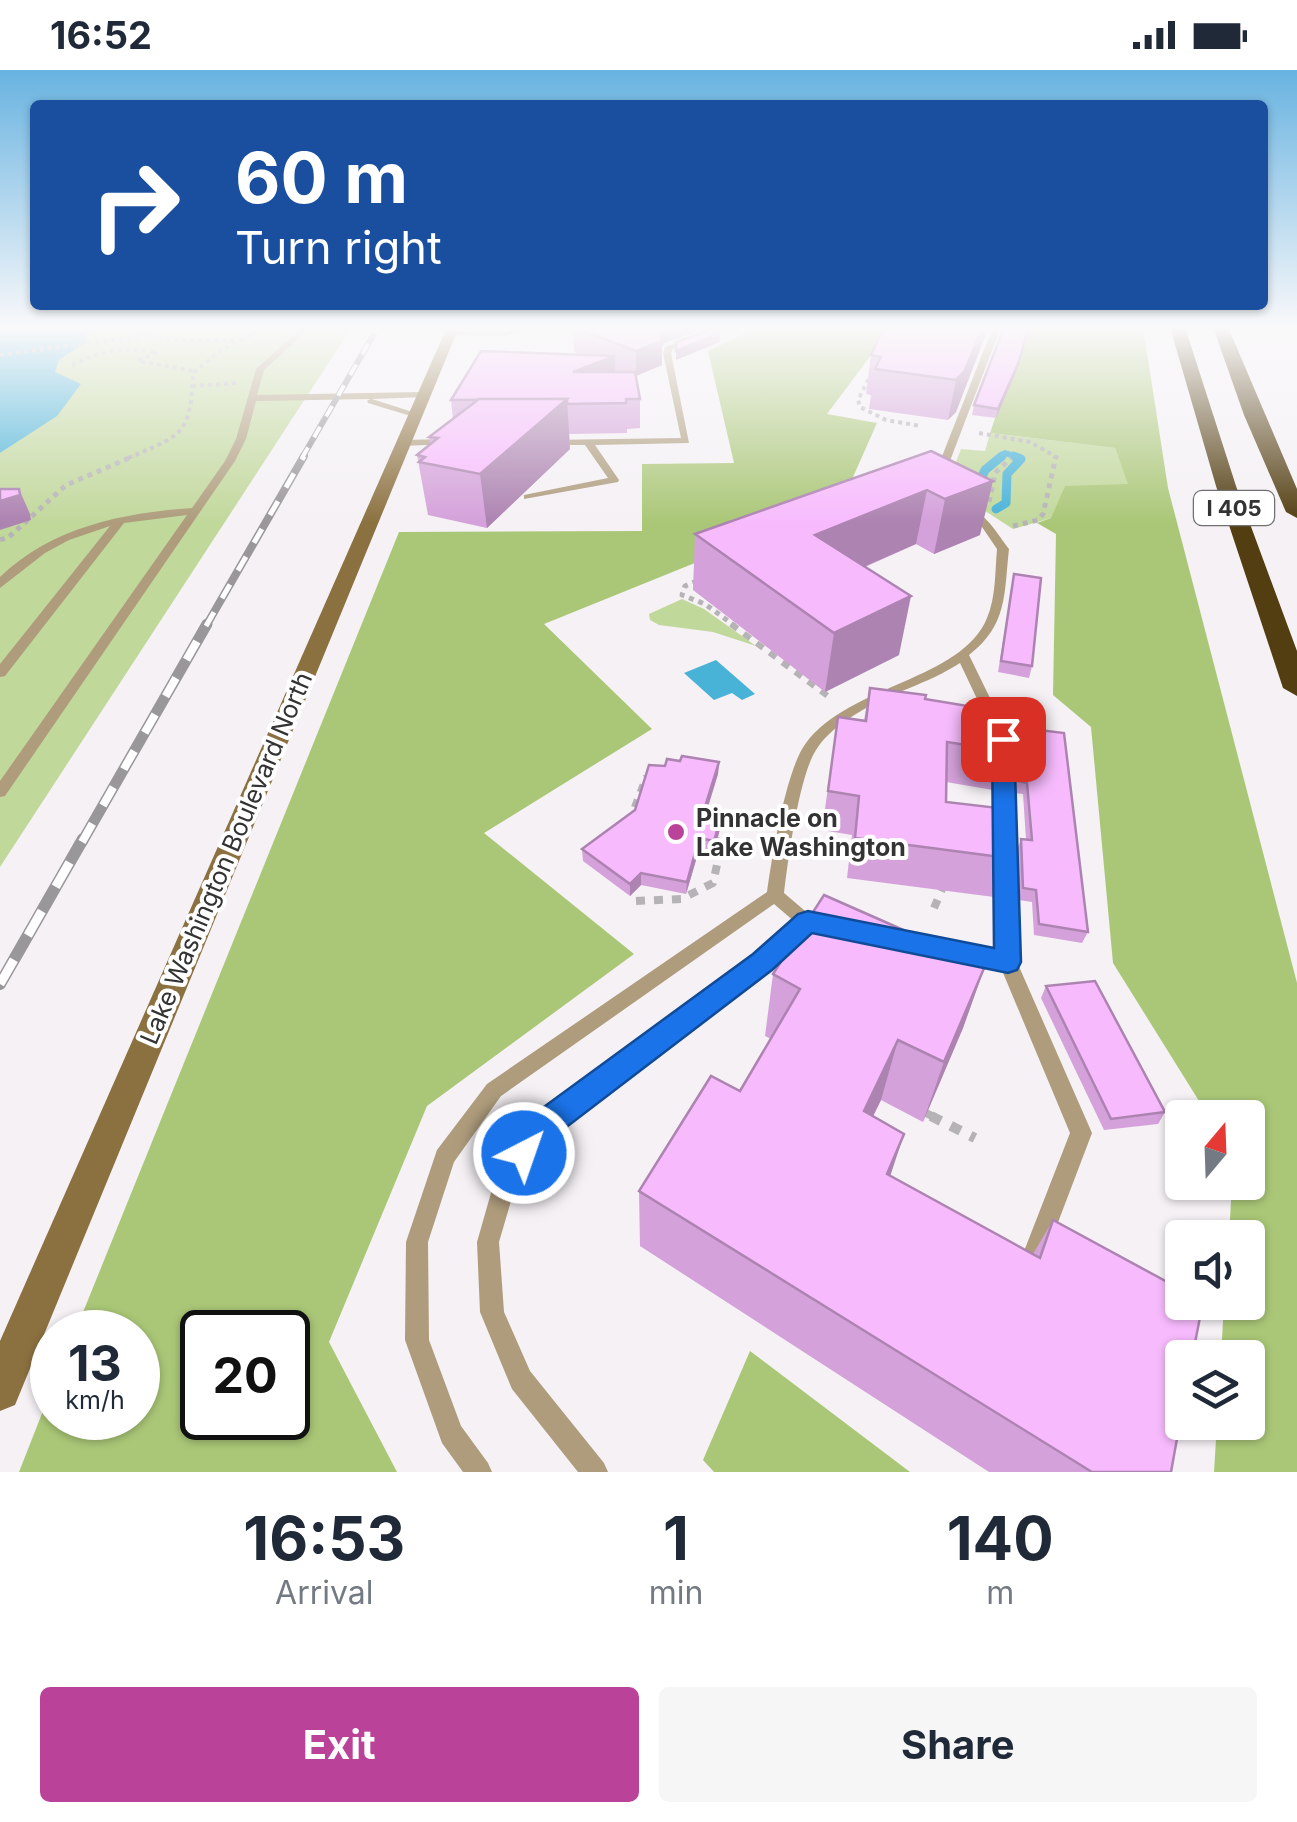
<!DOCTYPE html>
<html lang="en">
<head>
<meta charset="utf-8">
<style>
	body { margin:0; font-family:Inter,sans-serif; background:#f6f6f7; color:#1f2937; height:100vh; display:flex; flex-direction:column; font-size:38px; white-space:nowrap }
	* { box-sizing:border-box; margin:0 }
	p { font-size:32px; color:#747a83 }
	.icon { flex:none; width:55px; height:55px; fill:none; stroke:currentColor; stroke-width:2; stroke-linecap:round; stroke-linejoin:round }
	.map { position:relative; height:1402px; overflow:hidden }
	.details { display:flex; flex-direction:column; background:#fff; flex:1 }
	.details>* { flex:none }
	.top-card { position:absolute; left:30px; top:30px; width:1238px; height:210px; border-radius:10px; box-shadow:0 2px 8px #0004; background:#1a4fa0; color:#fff; overflow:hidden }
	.needle { width:65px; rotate:19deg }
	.controls { position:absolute; left:1165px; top:1030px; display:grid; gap:20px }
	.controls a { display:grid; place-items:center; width:100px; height:100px; border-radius:10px; background:#fff; box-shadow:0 2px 8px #0004; font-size:50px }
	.speed { position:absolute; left:30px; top:1240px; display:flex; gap:20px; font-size:50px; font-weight:700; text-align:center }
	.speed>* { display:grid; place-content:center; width:130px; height:130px; border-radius:50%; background:#fff; box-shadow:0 2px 8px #0004; line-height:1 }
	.speed small { font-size:25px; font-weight:400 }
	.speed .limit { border:5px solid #111; border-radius:15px; background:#fff; color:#111 }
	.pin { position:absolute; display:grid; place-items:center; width:85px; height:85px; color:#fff; margin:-42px; border-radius:20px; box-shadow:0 5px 15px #0006 }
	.me { position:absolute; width:110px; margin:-55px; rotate:41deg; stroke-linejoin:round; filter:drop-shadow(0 0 8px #0008) }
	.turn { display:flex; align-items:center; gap:35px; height:210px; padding:0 40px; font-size:45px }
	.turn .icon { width:130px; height:130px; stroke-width:2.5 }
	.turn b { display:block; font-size:70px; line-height:85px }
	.eta { display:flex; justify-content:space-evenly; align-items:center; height:170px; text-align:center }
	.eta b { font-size:60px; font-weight:700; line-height:70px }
	.cta { display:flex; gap:20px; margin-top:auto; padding:20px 40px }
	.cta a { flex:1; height:115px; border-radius:10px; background:#ba4399; color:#fff; font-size:40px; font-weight:700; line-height:115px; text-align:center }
	.cta a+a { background:#f6f6f7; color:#1f2937 }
	.status { display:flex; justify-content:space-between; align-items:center; height:70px; padding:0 50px; background:#fff; direction:ltr }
	.status svg { height:28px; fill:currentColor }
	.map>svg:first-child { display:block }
	.green { fill:#c1d89b }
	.forest { fill:#aac777; fill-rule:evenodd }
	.water { fill:#48b2d7 }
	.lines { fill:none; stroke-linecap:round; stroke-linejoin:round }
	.stream-far1 { stroke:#48b2d7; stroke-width:6 }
	.stream { stroke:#48b2d7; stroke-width:9 }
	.path-far4 { stroke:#b6b3b6; stroke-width:4; stroke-dasharray:4 4; stroke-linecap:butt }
	.path-far3 { stroke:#b6b3b6; stroke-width:5; stroke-dasharray:5 5; stroke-linecap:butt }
	.path-far2 { stroke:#b6b3b6; stroke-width:6; stroke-dasharray:8 8; stroke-linecap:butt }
	.path-far1 { stroke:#b6b3b6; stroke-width:8; stroke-dasharray:9 9; stroke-linecap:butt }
	.path { stroke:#b6b3b6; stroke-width:10; stroke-dasharray:11 11; stroke-linecap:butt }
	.lane { fill:#ae9c7c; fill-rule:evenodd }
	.secondary { fill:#8c7140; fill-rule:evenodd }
	.highway { fill:#533e12; fill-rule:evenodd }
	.rail-far3-casing { stroke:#9a979a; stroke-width:6 }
	.rail-far2-casing { stroke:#9a979a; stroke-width:8 }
	.rail-far1-casing { stroke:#9a979a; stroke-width:11 }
	.rail-casing { stroke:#9a979a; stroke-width:12 }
	.rail-far3 { stroke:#fff; stroke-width:4; stroke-dasharray:12; stroke-linecap:butt }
	.rail-far2 { stroke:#fff; stroke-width:5; stroke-dasharray:16; stroke-linecap:butt }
	.rail-far1 { stroke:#fff; stroke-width:8; stroke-dasharray:21; stroke-linecap:butt }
	.rail { stroke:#fff; stroke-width:9; stroke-dasharray:28; stroke-linecap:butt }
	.wall { fill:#d4a1da }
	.shaded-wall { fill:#ad83b1 }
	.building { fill:#f7bbfd; stroke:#ad83b1; stroke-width:2.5 }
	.route { fill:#1a73e8; stroke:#114b97; stroke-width:2.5 }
	.poi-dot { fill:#ba4399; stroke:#fff; stroke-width:4 }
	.labels { text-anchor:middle; stroke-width:8; stroke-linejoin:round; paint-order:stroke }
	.shield { fill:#fff; stroke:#717071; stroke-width:2.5 }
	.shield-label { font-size:22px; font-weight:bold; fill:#343334 }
	.poi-label { font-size:25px; font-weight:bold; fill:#343334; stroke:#fff; text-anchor:start }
	.street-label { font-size:25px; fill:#343334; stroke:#fff }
</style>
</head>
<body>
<div class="status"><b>16:52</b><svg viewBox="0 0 49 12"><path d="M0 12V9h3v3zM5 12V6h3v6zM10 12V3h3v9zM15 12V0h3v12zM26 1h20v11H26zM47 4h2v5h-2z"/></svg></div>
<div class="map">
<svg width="1297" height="1402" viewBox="0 0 1297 1402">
	<rect width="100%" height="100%" fill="#f5f1f5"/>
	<!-- green -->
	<g class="green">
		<polygon points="131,257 352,257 0,797 0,383 40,356 61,305 54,302 59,290 85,272 84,266 101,258"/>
		<polygon points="990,363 1115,378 1129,415 1051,448 1013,459 965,428 949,410 961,379 985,381"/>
		<polygon points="682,529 704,539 756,576 713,562 659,555 650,550 649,544"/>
	</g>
	<!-- forest -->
	<g class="forest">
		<path d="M758,257H892L827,344L877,353L841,434L544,554L652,659L484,763L634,884L427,1036L329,1272L397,1402H19L52,1318V1348H138V1262H75L399,462L642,461V394L734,393L708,281ZM202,1262H288V1348H202Z"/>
		<polygon points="1026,257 1143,257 1168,418 1297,913 1297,1402 1214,1402 1217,1353 1248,1352 1248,1288 1221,1287 1224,1233 1248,1232 1248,1168 1229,1167 1232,1113 1248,1112 1248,1048 1209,1047 1113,893 1091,657 1053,625 1056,464 1037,453 1051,448 1065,416 1128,414 1115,378 990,363"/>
		<polygon points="750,1281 910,1402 714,1402 703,1390"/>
	</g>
	<!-- water -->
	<g class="water">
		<polygon points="0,257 131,257 101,258 85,266 86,272 59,290 55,302 81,314 57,346 0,383"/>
		<polygon points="716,590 755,624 742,630 732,623 714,630 684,603"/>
	</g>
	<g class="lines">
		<!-- stream-far1 -->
		<polyline class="stream-far1" points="999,388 1005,383 1020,388"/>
		<!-- stream -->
		<g class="stream">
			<polyline points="977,417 985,400 1002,386"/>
			<polyline points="996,439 1006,433 1007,404 1021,389 1013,386"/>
		</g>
		<!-- path-far4 -->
		<g class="path-far4">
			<polyline points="0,285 142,266 194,271 239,269"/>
			<path d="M72,295C101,280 125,277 157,282L138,291L194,301"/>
			<polyline points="872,302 858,330 860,337 886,350 921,356"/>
			<polyline points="192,316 236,313"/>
			<polyline points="979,363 1030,372 1058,388"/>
			<path d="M128,388C182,365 191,365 193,303L221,280L267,257"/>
		</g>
		<!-- path-far3 -->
		<g class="path-far3">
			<polyline points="989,432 995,403 1011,388"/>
			<polyline points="1013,456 1038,450 1043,444 1056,386"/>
			<polyline points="0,470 9,467 66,415 134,386"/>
			<polyline points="697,511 685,516 682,525 705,534 735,556"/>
		</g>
		<!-- path-far2 -->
		<g class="path-far2">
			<polyline points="731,554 829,627"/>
			<polyline points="634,737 646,706"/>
		</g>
		<!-- path-far1 -->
		<g class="path-far1">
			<polyline points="636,831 681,829 713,813 722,772 717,771"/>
			<polyline points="934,838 945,812"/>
			<polyline points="926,1043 936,1048"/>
		</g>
		<!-- path -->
		<polyline class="path" points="931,1046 975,1068"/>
		<!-- lane -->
		<g class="lane">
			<path d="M303,257H311L264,300L257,325L422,322L426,325L425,327L372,329L419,344L414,347L368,333L367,331L370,329L256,331L246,369L235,391L5,726L0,727V711L187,445L124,453L5,606L0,607V594L110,456L69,470L45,483L0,518V507C52,457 122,443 192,438L225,391L236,369L256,299Z"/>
			<polygon points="529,257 542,257 504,266 449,265 445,263 449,261 504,262"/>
			<polygon points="719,257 729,257 673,278 671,283 689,373 595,375 619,410 618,412 524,429 524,425 608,408 585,375 551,375 548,374 548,370 681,368 663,283 665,277"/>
			<polygon points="993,257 1001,257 945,404 936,406 935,404"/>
			<polygon points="448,369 451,370 451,374 402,376 397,373 402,370"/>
			<path d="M962,437C984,439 996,462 1009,479C1004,523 1008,555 969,585L1010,669L1017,892L1092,1063L1041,1197L1033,1201L1025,1197L1021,1189L1070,1063L1001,898L927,883L921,881L918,876L921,871L927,869L999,883L996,669L960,593C928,614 889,623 856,644C841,653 825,665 816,680C799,706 788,790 784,823L811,846L822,848L825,853L822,858L811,859L769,897L548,1064L516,1114L499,1172L504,1242L530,1301L604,1393L608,1402H578L512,1319L480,1242L477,1172L495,1109L534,1050L757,887L795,852L774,834L501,1026L454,1092L428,1172L429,1270L461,1356L488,1393L492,1402H463L442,1373L405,1270L406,1172L437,1080L487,1014L767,822C772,787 786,699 806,673C849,615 962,610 987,548C996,527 995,501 997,479L980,454L962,441Z"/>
		</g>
		<!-- secondary -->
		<polygon class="secondary" points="447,257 459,257 15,1335 0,1341 0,1271"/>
		<!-- highway -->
		<g class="highway">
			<polygon points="1170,257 1185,257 1236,416 1297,581 1297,626 1283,618 1216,416"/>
			<polygon points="1213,257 1228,257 1297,419 1297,448 1286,442 1244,345"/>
		</g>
		<!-- rail-far3 casing -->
		<g class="rail-far3-casing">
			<polyline id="rail-far3" points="302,388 378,257"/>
		</g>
		<!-- rail-far2 casing -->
		<g class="rail-far2-casing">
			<polyline id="rail-far2" points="206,556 304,386"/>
		</g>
		<!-- rail-far1 casing -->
		<g class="rail-far1-casing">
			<polyline id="rail-far1" points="82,772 207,554"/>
		</g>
		<!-- rail casing -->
		<g class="rail-casing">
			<polyline id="rail" points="0,914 83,769"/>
		</g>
		<!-- rail-far3 -->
		<use href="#rail-far3" class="rail-far3"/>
		<!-- rail-far2 -->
		<use href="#rail-far2" class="rail-far2"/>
		<!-- rail-far1 -->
		<use href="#rail-far1" class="rail-far1"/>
		<!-- rail -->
		<use href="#rail" class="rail"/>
	</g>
	<!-- wall -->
	<g class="wall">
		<polygon points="573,257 711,257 664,273 662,277 662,295 635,306 640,329 640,358 627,359 627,363 569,364 570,379 487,458 428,445 417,385 431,375 429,367 453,349 451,330 583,285 574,282"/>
		<polygon points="887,257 988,257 956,342 948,350 869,339 871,325 866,324 871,285"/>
		<polygon points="1016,302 996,348 972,345 974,335"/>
		<polygon points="931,381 980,465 934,484 916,474 865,497 899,585 825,622 693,520 695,464"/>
		<polygon points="1014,504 1032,596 1029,608 998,602"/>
		<polygon points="870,618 925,629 1005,681 993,720 946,712 946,732 1008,788 994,827 847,808 852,765 822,760 838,647 864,650"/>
		<polygon points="1023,658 1088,862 1082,873 1034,865 1032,832 1019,830 1017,780 1021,769 1026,769 1023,724 1015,723 1014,685 1018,673 1020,673"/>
		<polygon points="680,691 719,692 718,704 707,741 722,743 721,755 714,782 699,780 686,824 641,815 630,826 583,791 582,779 635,740 665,696"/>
		<polygon points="985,896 963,958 923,1052 881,1030 873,1046 890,1106 1033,1184 1053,1150 1171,1402 989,1402 640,1176 639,1121 740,1021 771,969 765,966 773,904"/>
		<polygon points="1046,916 1165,1042 1158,1054 1104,1060 1041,928"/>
	</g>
	<!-- shaded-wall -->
	<g class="shaded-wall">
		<polygon points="660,257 711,257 664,273 662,277 662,295 636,306 636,281"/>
		<polygon points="983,257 988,257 986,264 956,342 948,350 956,310"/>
		<polygon points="1028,260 1016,302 996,348 998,339"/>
		<polygon points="720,263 720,272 676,290 676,281"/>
		<polygon points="615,286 616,314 573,302"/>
		<polygon points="567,329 570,379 487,458 480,404"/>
		<polygon points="993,411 980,465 934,484 945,429"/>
		<polygon points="19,419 30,444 31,450 0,460 0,431"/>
		<polygon points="927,420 916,474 808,521 815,465"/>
		<polygon points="911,526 899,585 825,622 834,563"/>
		<polygon points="719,692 718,704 703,752 704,740"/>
		<polygon points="722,743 721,755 714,782 714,771"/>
		<polygon points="699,768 699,780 686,824 687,812"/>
		<polygon points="641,803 641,815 630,826 630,814"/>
		<polygon points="985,896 963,958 923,1052 944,992"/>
		<polygon points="898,970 881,1030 847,1099 864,1041"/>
		<polygon points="904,1064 885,1122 887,1104"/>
	</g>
	<!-- building -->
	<g class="building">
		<polygon points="573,257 660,257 662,271 636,281"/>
		<polygon points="887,257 983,257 964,302 956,310 875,299 881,287 871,285 880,266"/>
		<polygon points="1004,257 1028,260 1018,294 998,339 974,335"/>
		<polygon points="710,260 720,263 676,281 676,272"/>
		<polygon points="481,281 615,286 573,302 635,302 640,329 626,329 626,333 567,334 567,329 451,330"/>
		<polygon points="479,329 567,329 480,404 419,392 425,387 417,385 438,368 429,367"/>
		<polygon points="931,381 993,411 945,429 927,420 815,465 911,526 834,563 695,464"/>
		<polygon points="0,419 19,419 20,425 0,431"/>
		<polygon points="1014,504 1041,508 1032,596 1001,591"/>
		<polygon points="870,618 926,625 925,629 1004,642 1005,681 947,672 946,732 1007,739 1008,788 855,768 859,726 828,721 838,647 866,651"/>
		<polygon points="1023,658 1064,663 1088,862 1039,854 1036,820 1023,818 1021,769 1032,770 1027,713 1019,711 1018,673 1025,674"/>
		<polygon points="682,686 719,692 704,740 722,743 714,771 699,768 687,812 641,803 630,814 582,779 635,740 649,695 665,696 667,689 680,691"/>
		<polygon points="824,825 985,896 944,992 898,970 864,1041 904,1064 887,1104 1040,1188 1053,1150 1182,1220 1182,1232 1203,1232 1192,1288 1182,1288 1182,1341 1171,1402 1092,1402 639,1121 711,1006 740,1021 800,919 773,904"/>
		<polygon points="1095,911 1165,1042 1111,1049 1046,916"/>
	</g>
	<!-- sky -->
	<linearGradient id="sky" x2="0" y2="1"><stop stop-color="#68b3e1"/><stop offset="0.57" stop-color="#faf9fa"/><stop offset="1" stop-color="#faf9fa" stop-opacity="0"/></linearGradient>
	<rect width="1297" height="453" fill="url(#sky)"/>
	<!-- route -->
	<polygon class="route" points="1003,662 1014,669 1021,892 1017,900 1008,903 812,863 772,900 552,1068 535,1094 524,1099 512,1094 507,1083 530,1047 753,884 798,844 808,841 994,878 992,669"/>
	<!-- markers -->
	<circle class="poi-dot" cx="676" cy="762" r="10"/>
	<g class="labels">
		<!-- shield labels -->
		<rect class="shield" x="1194" y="421" width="80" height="34" rx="8"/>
		<g class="shield-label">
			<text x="1234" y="446">I 405</text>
		</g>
		<!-- poi labels -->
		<g class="poi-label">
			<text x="696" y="757">Pinnacle on<tspan x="696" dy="29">Lake Washington</tspan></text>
		</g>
		<!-- street labels -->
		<g class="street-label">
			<text transform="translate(226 788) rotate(-67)" y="9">Lake Washington Boulevard North</text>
		</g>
	</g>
</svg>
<div class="controls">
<a><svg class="needle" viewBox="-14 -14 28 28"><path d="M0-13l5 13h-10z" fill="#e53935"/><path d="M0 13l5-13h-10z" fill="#747a83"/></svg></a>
<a><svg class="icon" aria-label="sound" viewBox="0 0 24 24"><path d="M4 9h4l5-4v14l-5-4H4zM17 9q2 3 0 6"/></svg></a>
<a><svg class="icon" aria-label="layers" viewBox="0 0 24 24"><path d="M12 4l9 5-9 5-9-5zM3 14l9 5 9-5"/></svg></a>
</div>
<div class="speed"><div>13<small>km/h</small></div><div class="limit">20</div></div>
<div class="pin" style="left:1003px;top:669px;background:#d93025"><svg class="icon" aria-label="arrive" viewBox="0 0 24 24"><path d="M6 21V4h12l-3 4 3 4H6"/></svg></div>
<svg class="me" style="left:524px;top:1083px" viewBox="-20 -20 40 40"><circle r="17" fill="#1a73e8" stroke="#fff" stroke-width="3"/><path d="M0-11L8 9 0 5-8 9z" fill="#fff"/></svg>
<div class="top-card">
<div class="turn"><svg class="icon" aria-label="right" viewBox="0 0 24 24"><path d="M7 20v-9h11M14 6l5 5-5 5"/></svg><div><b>60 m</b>Turn right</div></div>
</div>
</div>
<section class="details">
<div class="eta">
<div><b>16:53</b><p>Arrival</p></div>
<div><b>1</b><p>min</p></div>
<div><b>140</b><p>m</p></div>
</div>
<div class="cta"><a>Exit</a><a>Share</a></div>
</section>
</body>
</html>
